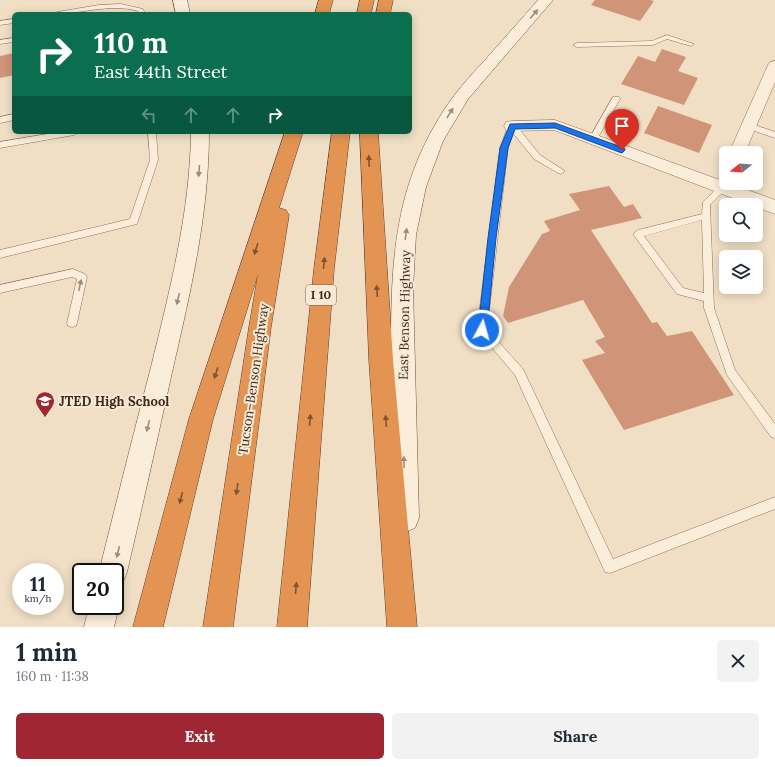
<!DOCTYPE html>
<html lang="en">
<head>
<meta charset="utf-8">
<style>
	body { margin:0; font-family:Lora,serif; background:#f2f2f3; color:#1f2937; height:100vh; display:flex; flex-direction:column; font-size:15px; white-space:nowrap }
	* { box-sizing:border-box; margin:0 }
	p { font-size:13px; color:#747a83 }
	.icon { flex:none; width:22px; height:22px; fill:none; stroke:currentColor; stroke-width:2; stroke-linecap:round; stroke-linejoin:round }
	.map { position:relative; height:627px; overflow:hidden }
	.side { display:flex; flex-direction:column; background:#fff; flex:1 }
	.side>* { flex:none }
	.hud { position:absolute; left:12px; top:12px; width:400px; height:122px; border-radius:6px; box-shadow:0 2px 10px #0003; background:#0b6e4f; color:#fff; overflow:hidden }
	.needle { width:26px; rotate:253deg }
	.fabs { position:absolute; left:719px; top:146px; display:grid; gap:8px }
	.fabs a { display:grid; place-items:center; width:44px; height:44px; border-radius:6px; background:#fff; box-shadow:0 2px 10px #0003; font-size:20px }
	.speed { position:absolute; left:12px; top:563px; display:flex; gap:8px; font-size:20px; font-weight:700; text-align:center }
	.speed>* { display:grid; place-content:center; width:52px; height:52px; border-radius:50%; background:#fff; box-shadow:0 2px 10px #0003; line-height:1 }
	.speed small { font-size:10px; font-weight:400 }
	.speed .limit { border:2px solid #111; border-radius:6px; background:#fff; color:#111 }
	.pin { position:absolute; display:grid; place-items:center; width:34px; height:34px; color:#fff; margin:-41px -17px; border-radius:50% 50% 50% 0; rotate:-45deg; box-shadow:0 0 4px #0007 }
	.pin .icon { rotate:45deg }
	.me { position:absolute; width:44px; margin:-22px; rotate:6deg; stroke-linejoin:round; filter:drop-shadow(0 0 3px #0008) }
	.turn { display:flex; align-items:center; gap:14px; height:84px; padding:0 16px; font-size:18px }
	.turn .icon { width:52px; height:52px; stroke-width:2.5 }
	.turn b { display:block; font-size:28px; line-height:34px }
	.lanes { display:flex; align-items:center; height:38px; padding:0 16px; background:#0003; justify-content:center; gap:20px; direction:ltr }
	.lanes .off { opacity:.35 }
	.round { display:grid; place-items:center; flex:none; width:42px; height:42px; border-radius:6px; background:#f2f2f3 }
	.overview { display:flex; align-items:center; justify-content:space-between; height:68px; padding:0 16px }
	h1 { font-size:24px; font-weight:700; line-height:30px }
	.button { display:flex; gap:8px; margin-top:auto; padding:8px 16px }
	.button a { flex:1; height:46px; border-radius:6px; background:#9f2734; color:#fff; font-size:16px; font-weight:700; line-height:46px; text-align:center }
	.button a+a { background:#f2f2f3; color:#1f2937 }
	.map>svg:first-child { display:block }
	.building { fill:#d09479 }
	.lines { fill:none; stroke-linecap:round; stroke-linejoin:round }
	.service-casing { stroke:#8d6f5a; stroke-width:1 }
	.minor-casing { stroke:#8d6f5a; stroke-width:1 }
	.secondary-casing { stroke:#6f503d; stroke-width:1 }
	.motorway-casing { stroke:#5a3e2e; stroke-width:1 }
	.service { fill:#faedd9; fill-rule:evenodd }
	.minor { fill:#faedd9; fill-rule:evenodd }
	.secondary { fill:#faedd9; fill-rule:evenodd }
	.motorway { fill:#e39452; fill-rule:evenodd }
	.oneway { fill:#9b8c7c }
	.oneway2 { fill:#7f5433 }
	.route { fill:#1a73e8; stroke:#114b97 }
	.labels { text-anchor:middle; stroke-width:4; stroke-linejoin:round; paint-order:stroke }
	.shield { fill:#f7ead5; stroke:#746455; stroke-width:1 }
	.shield-label { font-size:12px; font-weight:bold; fill:#3c2a1e }
	.street-label { font-size:13px; fill:#3c2a1e; stroke:#f7ead5 }
	.poi-label { font-size:13px; font-weight:bold; fill:#3c2a1e; stroke:#f7ead5; text-anchor:start }
</style>
</head>
<body>
<div class="map">
<svg width="775" height="627" viewBox="0 0 775 627">
	<rect width="100%" height="100%" fill="#f0dfc5"/>
	<!-- building -->
	<g class="building">
		<polygon points="595,0 650,0 654,1 640,21 591,5"/>
		<polygon points="662,49 686,57 678,71 698,78 684,105 621,84 638,56 655,62"/>
		<polygon points="14,53 14,75 0,78 0,56"/>
		<polygon points="658,106 712,125 699,153 644,133"/>
		<polygon points="609,186 624,207 633,204 642,218 591,230 652,323 657,322 667,336 692,331 734,395 624,430 582,360 605,353 595,341 605,337 583,300 508,323 503,316 509,287 542,234 550,231 544,221 580,210 569,194"/>
	</g>
	<g class="lines">
		<!-- service casing -->
		<g class="service-casing">
			<g id="service">
				<path d="M121,4L143,9L145,14H139L138,11C110,3 82,14 54,14L57,12L99,5Z"/>
				<polygon points="14,19 14,23 0,25 0,21"/>
				<polygon points="667,35 694,44 691,46 667,39 653,45 577,47 573,45 577,43 652,41"/>
				<polygon points="14,38 14,42 0,44 0,40"/>
				<polygon points="613,97 619,97 620,99 596,141 590,141 589,139"/>
				<polygon points="14,114 14,120 0,123 0,117"/>
				<polygon points="512,123 515,124 540,155 565,171 561,174 558,173 534,159 513,133 508,148 487,329 523,369 613,559 775,497 775,509 610,573 605,572 515,375 477,330 500,148 508,126"/>
				<polygon points="749,123 775,132 775,138 746,128 745,126"/>
				<polygon points="59,132 78,132 74,135 0,148 0,142"/>
				<polygon points="148,132 156,132 158,160 137,224 0,258 0,250 130,219 150,160"/>
				<path d="M722,185L725,186L726,188L725,190L710,205L714,308L735,370L775,424V438L771,437L727,375L704,308V301L677,294L633,234L638,230L702,214L703,202L719,186ZM702,220L704,293L683,288L644,236Z"/>
				<polygon points="73,269 85,274 87,277 77,323 76,326 72,327 68,326 67,323 77,279 72,277 0,293 0,285"/>
			</g>
		</g>
		<!-- minor casing -->
		<g class="minor-casing">
			<g id="minor">
				<polygon points="775,61 775,82 745,153 729,153 768,65 770,62"/>
				<polygon points="555,120 775,200 775,214 756,207 756,205 751,205 554,130 512,131 506,130 504,126 506,122 512,121"/>
			</g>
		</g>
		<!-- secondary casing -->
		<g class="secondary-casing">
			<g id="secondary">
				<polygon points="173,0 187,0 190,14 176,14"/>
				<path d="M538,0H553L468,99L443,141L426,187L416,235L413,288L419,518L415,528L405,532L395,528L391,518C391,468 391,417 391,367C391,276 390,199 439,118C452,96 469,77 486,59C503,39 521,20 538,0Z"/>
				<path d="M191,132H209C209,213 191,290 173,368C158,436 143,504 127,572L123,582L115,585V572H99C116,504 133,435 151,367C170,289 190,213 191,132Z"/>
				<polygon points="115,597 119,606 114,627 84,627 89,606 115,606"/>
			</g>
		</g>
		<!-- motorway casing -->
		<g class="motorway-casing">
			<g id="motorway">
				<polygon points="319,0 333,0 329,14 315,14"/>
				<polygon points="360,0 374,0 371,14 357,14"/>
				<polygon points="379,0 393,0 390,14 376,14"/>
				<polygon points="285,132 303,132 279,208 286,210 289,215 271,327 233,627 203,627 249,327 258,274 213,419 163,627 133,627 189,419"/>
				<polygon points="332,132 350,132 334,269 307,627 277,627 314,269"/>
				<polygon points="360,132 378,132 393,360 417,627 387,627 369,360"/>
			</g>
		</g>
		<!-- service -->
		<use href="#service" class="service"/>
		<!-- minor -->
		<use href="#minor" class="minor"/>
		<!-- secondary -->
		<use href="#secondary" class="secondary"/>
		<!-- motorway -->
		<use href="#motorway" class="motorway"/>
	</g>
	<!-- one-way arrows -->
	<defs><path id="oneway-solid" d="M-6-.8H1V-3.2L6.5 0L1 3.2V.8H-6Z"/></defs>
	<g class="oneway">
		<use href="#oneway-solid" transform="translate(534 14) rotate(-49)"/>
		<use href="#oneway-solid" transform="translate(450 113) rotate(-58)"/>
		<use href="#oneway-solid" transform="translate(199 171) rotate(95)"/>
		<use href="#oneway-solid" transform="translate(406 234) rotate(-82)"/>
		<use href="#oneway-solid" transform="translate(80 285) rotate(-78)"/>
		<use href="#oneway-solid" transform="translate(178 299) rotate(103)"/>
		<use href="#oneway-solid" transform="translate(148 426) rotate(104)"/>
		<use href="#oneway-solid" transform="translate(404 462) rotate(-91)"/>
		<use href="#oneway-solid" transform="translate(118 552) rotate(104)"/>
	</g>
	<g class="oneway2">
		<use href="#oneway-solid" transform="translate(369 161) rotate(-92)"/>
		<use href="#oneway-solid" transform="translate(256 249) rotate(108)"/>
		<use href="#oneway-solid" transform="translate(324 263) rotate(-84)"/>
		<use href="#oneway-solid" transform="translate(377 291) rotate(-94)"/>
		<use href="#oneway-solid" transform="translate(216 373) rotate(108)"/>
		<use href="#oneway-solid" transform="translate(310 420) rotate(-85)"/>
		<use href="#oneway-solid" transform="translate(386 421) rotate(-94)"/>
		<use href="#oneway-solid" transform="translate(237 489) rotate(98)"/>
		<use href="#oneway-solid" transform="translate(181 498) rotate(104)"/>
		<use href="#oneway-solid" transform="translate(296 588) rotate(-85)"/>
	</g>
	<!-- route -->
	<polygon class="route" points="555,123 624,148 625,150 622,153 619,152 555,128 515,129 508,148 496,238 487,330 486,333 479,333 478,330 488,238 500,148 510,124"/>
	<!-- icons -->
	<defs>
		<g id="school-pin" transform="scale(1)"><path d="M0 17L-7.5 6A9.5 9.5 0 1 1 7.5 6Z" fill="#9f2734" stroke="#f7ead5"/><path d="M0-5L7-2L0 1L-7-2ZM-4 1L0 2.5L4 1V4Q0 6-4 4Z" fill="#fff"/></g>
	</defs>
	<g fill-rule="evenodd">
		<use href="#school-pin" x="45" y="401"/>
	</g>
	<g class="labels">
		<!-- shield labels -->
		<rect class="shield" x="306" y="285" width="30" height="20" rx="3"/>
		<g class="shield-label">
			<text x="321" y="299">I 10</text>
		</g>
		<!-- street labels -->
		<g class="street-label">
			<text transform="translate(404 315) rotate(-89)" y="5">East Benson Highway</text>
			<text transform="translate(253 379) rotate(-82)" y="5">Tucson–Benson Highway</text>
		</g>
		<!-- poi labels -->
		<g class="poi-label">
			<text x="59" y="406">JTED High School</text>
		</g>
	</g>
</svg>
<div class="fabs">
<a><svg class="needle" viewBox="-14 -14 28 28"><path d="M0-13l5 13h-10z" fill="#e53935"/><path d="M0 13l5-13h-10z" fill="#747a83"/></svg></a>
<a><svg class="icon" aria-label="search" viewBox="0 0 24 24"><circle cx="10" cy="10" r="6"/><path d="M15 15l6 6"/></svg></a>
<a><svg class="icon" aria-label="layers" viewBox="0 0 24 24"><path d="M12 4l9 5-9 5-9-5zM3 14l9 5 9-5"/></svg></a>
</div>
<div class="speed"><div>11<small>km/h</small></div><div class="limit">20</div></div>
<div class="pin" style="left:622px;top:150px;background:#d93025"><svg class="icon" aria-label="arrive" viewBox="0 0 24 24"><path d="M6 21V4h12l-3 4 3 4H6"/></svg></div>
<svg class="me" style="left:482px;top:330px" viewBox="-20 -20 40 40"><circle r="17" fill="#1a73e8" stroke="#fff" stroke-width="3"/><path d="M0-11L8 9 0 5-8 9z" fill="#fff"/></svg>
<div class="hud">
<div class="turn"><svg class="icon" aria-label="right" viewBox="0 0 24 24"><path d="M7 20v-9h11M14 6l5 5-5 5"/></svg><div><b>110 m</b>East 44th Street</div></div>
<div class="lanes"><svg class="icon off" aria-label="left" viewBox="0 0 24 24"><path d="M17 20v-9H6M10 6l-5 5 5 5"/></svg><svg class="icon off" aria-label="ahead" viewBox="0 0 24 24"><path d="M12 20V5M6 11l6-6 6 6"/></svg><svg class="icon off" aria-label="ahead" viewBox="0 0 24 24"><path d="M12 20V5M6 11l6-6 6 6"/></svg><svg class="icon" aria-label="right" viewBox="0 0 24 24"><path d="M7 20v-9h11M14 6l5 5-5 5"/></svg></div>
</div>
</div>
<section class="side">
<div class="overview"><div><h1>1 min</h1><p>160 m · 11:38</p></div><a class="round"><svg class="icon" aria-label="close" viewBox="0 0 24 24"><path d="M6 6l12 12M18 6L6 18"/></svg></a></div>
<div class="button"><a>Exit</a><a>Share</a></div>
</section>
</body>
</html>
